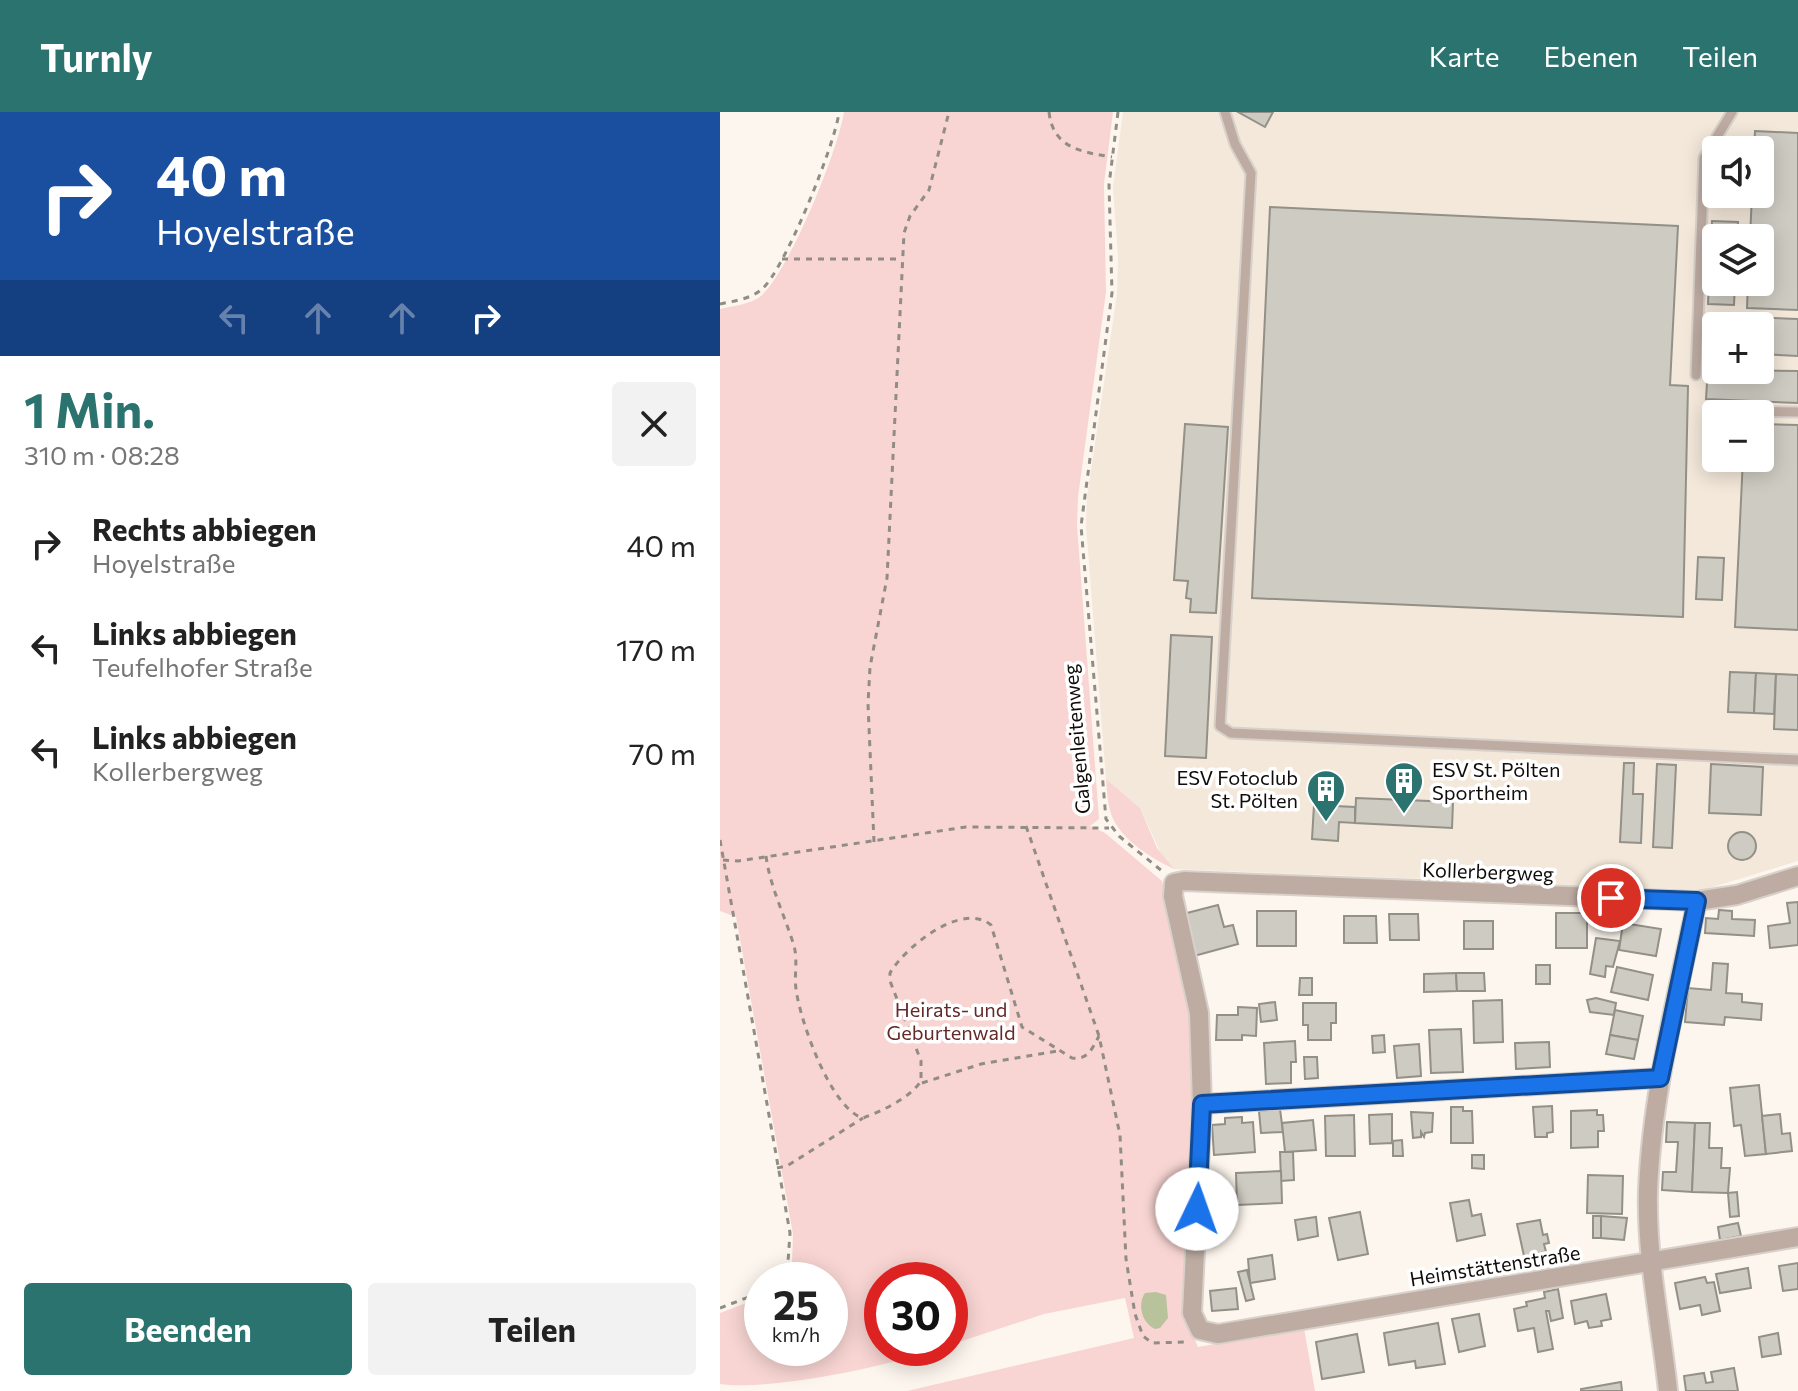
<!DOCTYPE html>
<html lang="de">
<head>
<meta charset="utf-8">
<style>
	body { margin:0; font-family:Commissioner,sans-serif; background:#f2f2f2; color:#222; height:100vh; display:flex; flex-direction:column; font-size:30px; white-space:nowrap }
	* { box-sizing:border-box; margin:0 }
	p { font-size:26px; color:#767676 }
	.icon { flex:none; width:44px; height:44px; fill:none; stroke:currentColor; stroke-width:2; stroke-linecap:round; stroke-linejoin:round }
	.map { position:relative; flex:1; overflow:hidden }
	.details { display:flex; flex-direction:column; background:#fff; width:720px }
	.details>* { flex:none }
	.top-card { background:#1a4fa0; color:#fff; overflow:hidden }
	.controls { position:absolute; left:982px; top:24px; display:grid; gap:16px }
	.controls a { display:grid; place-items:center; width:72px; height:72px; border-radius:8px; background:#fff; box-shadow:0 4px 20px #0003; font-size:40px }
	.speed { position:absolute; left:24px; top:1150px; display:flex; gap:16px; font-size:40px; font-weight:700; text-align:center }
	.speed>* { display:grid; place-content:center; width:104px; height:104px; border-radius:50%; background:#fff; box-shadow:0 4px 20px #0003; line-height:1 }
	.speed small { font-size:20px; font-weight:400 }
	.speed .limit { border:12px solid #d22; background:#fff; color:#111 }
	.pin { position:absolute; display:grid; place-items:center; width:68px; height:68px; color:#fff; margin:-34px; border:4px solid #fff; border-radius:50%; box-shadow:0 2px 8px #0007 }
	.me { position:absolute; width:88px; margin:-44px; rotate:3deg; stroke-linejoin:round; filter:drop-shadow(0 0 6px #0008) }
	.turn { display:flex; align-items:center; gap:28px; height:168px; padding:0 24px; font-size:36px }
	.turn .icon { width:104px; height:104px; stroke-width:2.5 }
	.turn b { display:block; font-size:56px; line-height:68px }
	.lanes { display:flex; align-items:center; height:76px; padding:0 24px; background:#0003; justify-content:center; gap:40px; direction:ltr }
	.lanes .off { opacity:.35 }
	.round { display:grid; place-items:center; flex:none; width:84px; height:84px; border-radius:8px; background:#f2f2f2 }
	.overview { display:flex; align-items:center; justify-content:space-between; height:136px; padding:0 24px }
	h1 { font-size:48px; font-weight:700; line-height:60px; color:#2a736f }
	.button { display:flex; gap:16px; margin-top:auto; padding:16px 24px }
	.button a { flex:1; height:92px; border-radius:8px; background:#2a736f; color:#fff; font-size:32px; font-weight:700; line-height:92px; text-align:center }
	.button a+a { background:#f2f2f2; color:#222 }
	ul { padding:0; list-style:none }
	li { display:flex; align-items:center; gap:24px; height:104px; padding:0 24px }
	li div { flex:1 }
	li b { display:block; font-size:30px }
	li em { font-style:normal }
	header { display:flex; align-items:center; gap:48px; box-sizing:border-box; height:112px; padding:0 40px; background:#2a736f; color:#fff }
	header strong { font-size:38px }
	nav { display:flex; gap:44px; margin-inline-start:auto; font-size:28px }
	main { display:flex; flex:1; min-height:0 }
	.map>svg:first-child { display:block }
	.built { fill:#f3e8da; fill-rule:evenodd }
	.green { fill:#f8d5d2 }
	.water { fill:#b8c29b }
	.building { fill:#cecbc2; stroke:#929087; stroke-width:2 }
	.lines { fill:none; stroke-linecap:round; stroke-linejoin:round }
	.lane-casing { stroke:#d7d1ca; stroke-width:13 }
	.street-casing { stroke:#d7d1ca; stroke-width:22 }
	.path { stroke:#928c87; stroke-width:3; stroke-dasharray:6 6; stroke-linecap:butt }
	.lane { stroke:#beaca3; stroke-width:9 }
	.street { stroke:#beaca3; stroke-width:18 }
	.route-casing { stroke:#114b97; stroke-width:20 }
	.route { stroke:#1a73e8; stroke-width:14 }
	.labels { text-anchor:middle; stroke-width:7; stroke-linejoin:round; paint-order:stroke }
	.street-label { font-size:20px; fill:#0f0c0a; stroke:#fff }
	.poi-label { font-size:20px; fill:#0f0c0a; stroke:#fff; text-anchor:start }
	.park-label { font-size:20px; fill:#632a28; stroke:#fff }
</style>
</head>
<body>
<header>
<strong>Turnly</strong>
<nav><a>Karte</a><a>Ebenen</a><a>Teilen</a></nav>
</header>
<main>
<section class="details">
<div class="top-card">
<div class="turn"><svg class="icon" aria-label="right" viewBox="0 0 24 24"><path d="M7 20v-9h11M14 6l5 5-5 5"/></svg><div><b>40 m</b>Hoyelstraße</div></div>
<div class="lanes"><svg class="icon off" aria-label="left" viewBox="0 0 24 24"><path d="M17 20v-9H6M10 6l-5 5 5 5"/></svg><svg class="icon off" aria-label="ahead" viewBox="0 0 24 24"><path d="M12 20V5M6 11l6-6 6 6"/></svg><svg class="icon off" aria-label="ahead" viewBox="0 0 24 24"><path d="M12 20V5M6 11l6-6 6 6"/></svg><svg class="icon" aria-label="right" viewBox="0 0 24 24"><path d="M7 20v-9h11M14 6l5 5-5 5"/></svg></div>
</div>
<div class="overview"><div><h1>1 Min.</h1><p>310 m · 08:28</p></div><a class="round"><svg class="icon" aria-label="close" viewBox="0 0 24 24"><path d="M6 6l12 12M18 6L6 18"/></svg></a></div>
<ul>
<li><svg class="icon" aria-label="right" viewBox="0 0 24 24"><path d="M7 20v-9h11M14 6l5 5-5 5"/></svg><div><b>Rechts abbiegen</b><p>Hoyelstraße</p></div><em>40 m</em></li>
<li><svg class="icon" aria-label="left" viewBox="0 0 24 24"><path d="M17 20v-9H6M10 6l-5 5 5 5"/></svg><div><b>Links abbiegen</b><p>Teufelhofer Straße</p></div><em>170 m</em></li>
<li><svg class="icon" aria-label="left" viewBox="0 0 24 24"><path d="M17 20v-9H6M10 6l-5 5 5 5"/></svg><div><b>Links abbiegen</b><p>Kollerbergweg</p></div><em>70 m</em></li>
</ul>
<div class="button"><a>Beenden</a><a>Teilen</a></div>
</section>
<div class="map">
<svg width="1078" height="1279" viewBox="0 0 1078 1279">
	<rect width="100%" height="100%" fill="#fdf6ee"/>
	<!-- built -->
	<path class="built" d="M403,0H1078V749L983,778L454,757L444,748L420,696L386,667L366,413L367,386L397,182L398,145L393,75ZM996,38H1040V82H996ZM996,126H1040V170H996ZM996,214H1040V258H996ZM996,302H1040V346H996Z"/>
	<!-- green -->
	<g class="green">
		<path d="M124,0H393L384,72L386,180L358,385L357,413L379,707L370,714L385,721L442,769L473,889L476,994L465,1205L478,1235L584,1216L595,1279H187L414,1226L405,1186L324,1202L230,1233V1168H162V1236H221C170,1254 51,1279 0,1272V1201L42,1185V1236H110V1168H63L72,1152L73,1122L16,805L0,799V197C12,194 32,192 41,184C69,159 118,39 124,0Z"/>
		<path d="M386,667L420,696L437,736L454,757C431,746 396,725 390,698C387,688 387,677 386,667Z"/>
	</g>
	<!-- water -->
	<path class="water" d="M436,1180L446,1183L448,1206L440,1216L435,1217C422,1211 417,1193 425,1181Z"/>
	<!-- building -->
	<g class="building">
		<polygon points="518,0 553,0 545,15"/>
		<polygon points="1035,19 1078,21 1078,198 1027,196 1028,170 1040,170 1040,126 1030,126 1032,82 1040,82 1040,38 1034,38"/>
		<polygon points="550,95 958,114 950,273 968,274 963,505 532,486"/>
		<polygon points="992,109 1018,110 1017,126 996,126 996,170 1015,170 1014,193 988,192"/>
		<polygon points="992,204 1078,207 1078,244 1040,242 1040,214 996,214 996,240 990,240"/>
		<polygon points="988,255 996,255 996,258 1078,259 1078,291 986,287"/>
		<polygon points="465,312 508,315 496,501 470,500 471,487 466,486 468,469 454,468"/>
		<polygon points="1040,312 1078,313 1078,518 1015,515 1023,346 1040,346"/>
		<polygon points="978,445 1004,446 1002,488 976,487"/>
		<polygon points="451,523 492,525 486,646 445,644"/>
		<polygon points="1010,560 1036,561 1034,601 1008,600"/>
		<polygon points="1036,561 1056,562 1054,602 1034,601"/>
		<polygon points="1056,562 1078,563 1078,618 1054,617"/>
		<polygon points="904,651 914,651 913,682 923,682 921,731 900,730"/>
		<polygon points="937,652 956,653 952,736 933,735"/>
		<polygon points="991,652 1043,655 1041,703 989,701"/>
		<polygon points="636,686 733,690 732,716 635,711"/>
		<polygon points="594,693 635,695 635,711 619,710 618,729 592,727"/>
		<circle cx="1022" cy="734" r="14"/>
		<polygon points="1078,790 1078,833 1050,836 1048,814 1070,811 1067,791"/>
		<polygon points="498,793 504,815 513,813 518,832 474,844 463,802"/>
		<polygon points="999,798 1012,799 1012,807 1035,808 1034,824 985,821 986,806 998,807"/>
		<rect x="537" y="799" width="39" height="35"/>
		<rect x="836" y="801" width="31" height="35"/>
		<polygon points="669,802 698,802 699,828 670,828"/>
		<polygon points="624,804 656,804 657,831 624,831"/>
		<rect x="744" y="809" width="29" height="28"/>
		<polygon points="903,811 941,817 936,844 899,838"/>
		<polygon points="876,826 900,829 893,855 886,854 885,865 870,862"/>
		<polygon points="993,851 1008,852 1006,881 1022,882 1022,890 1042,892 1041,908 1005,905 1004,913 965,910 968,876 991,878"/>
		<rect x="816" y="853" width="14" height="19"/>
		<polygon points="897,855 933,863 928,888 891,880"/>
		<polygon points="736,861 737,879 704,880 704,862"/>
		<polygon points="736,861 764,861 765,879 737,879"/>
		<polygon points="580,866 592,866 592,883 579,883"/>
		<polygon points="876,886 896,891 894,903 870,900 867,888"/>
		<polygon points="782,888 783,930 754,931 753,889"/>
		<polygon points="555,890 557,908 541,910 539,892"/>
		<polygon points="583,891 616,891 616,911 611,911 611,928 588,928 588,913 583,913"/>
		<polygon points="518,895 537,896 536,924 522,923 522,928 496,928 497,903 518,903"/>
		<polygon points="895,898 923,904 918,928 890,923"/>
		<polygon points="741,917 743,960 711,961 709,918"/>
		<polygon points="664,923 665,940 653,941 652,924"/>
		<polygon points="890,923 918,928 914,947 886,942"/>
		<polygon points="575,929 576,950 571,950 571,971 546,972 544,931"/>
		<polygon points="829,930 830,955 796,957 795,931"/>
		<polygon points="699,932 701,964 677,966 674,934"/>
		<polygon points="584,945 597,945 598,966 585,967"/>
		<polygon points="1039,973 1046,1042 1025,1044 1021,1013 1014,1014 1010,976"/>
		<polygon points="832,994 833,1020 827,1021 827,1025 815,1025 813,995"/>
		<polygon points="731,995 743,995 743,999 752,999 753,1031 731,1031"/>
		<polygon points="560,997 563,1020 541,1021 539,999"/>
		<polygon points="877,998 877,1003 883,1003 884,1019 878,1019 878,1035 851,1036 851,999"/>
		<polygon points="691,1000 713,1001 712,1020 705,1021 704,1025 701,1020 701,1025 693,1026"/>
		<polygon points="672,1002 672,1029 682,1028 683,1044 673,1044 673,1031 650,1032 649,1003"/>
		<polygon points="1060,1002 1062,1022 1070,1021 1072,1039 1046,1042 1042,1004"/>
		<polygon points="634,1003 635,1044 606,1044 605,1004"/>
		<polygon points="522,1005 522,1011 533,1010 535,1040 494,1043 492,1013 505,1012 505,1006"/>
		<polygon points="593,1008 596,1038 565,1040 562,1011"/>
		<polygon points="947,1010 975,1011 972,1080 942,1078 943,1060 956,1060 958,1030 946,1030"/>
		<polygon points="975,1011 990,1011 989,1036 1002,1036 1001,1056 1010,1056 1008,1081 972,1080"/>
		<polygon points="560,1040 573,1040 574,1068 561,1069"/>
		<polygon points="752,1043 764,1043 764,1057 752,1056"/>
		<polygon points="561,1059 562,1091 517,1093 516,1061"/>
		<polygon points="868,1063 903,1064 902,1102 867,1101"/>
		<polygon points="1017,1080 1019,1104 1010,1105 1008,1081"/>
		<polygon points="749,1088 752,1104 761,1102 765,1123 737,1129 730,1091"/>
		<polygon points="640,1100 648,1142 618,1148 609,1106"/>
		<rect x="873" y="1104" width="8" height="22"/>
		<polygon points="881,1104 907,1106 904,1128 881,1126"/>
		<polygon points="596,1105 598,1124 578,1128 575,1108"/>
		<polygon points="820,1108 823,1123 827,1122 829,1131 824,1132 826,1140 804,1144 797,1112"/>
		<polygon points="1018,1111 1021,1124 1000,1128 998,1115"/>
		<polygon points="552,1143 555,1167 530,1171 528,1147"/>
		<polygon points="1078,1151 1078,1177 1063,1179 1059,1154"/>
		<polygon points="1028,1156 1031,1176 1000,1181 996,1162"/>
		<polygon points="527,1158 534,1187 526,1189 518,1160"/>
		<polygon points="985,1165 987,1171 994,1170 1000,1199 982,1203 980,1193 960,1197 955,1171"/>
		<polygon points="516,1176 518,1197 492,1199 490,1179"/>
		<polygon points="838,1177 843,1206 831,1209 829,1199 826,1199 833,1237 818,1240 814,1216 798,1219 794,1197 807,1194 806,1190 825,1186 824,1180"/>
		<polygon points="886,1182 891,1207 881,1209 882,1214 869,1216 867,1209 855,1212 851,1189"/>
		<polygon points="759,1202 765,1234 739,1240 732,1207"/>
		<polygon points="718,1211 725,1252 696,1256 695,1249 669,1253 664,1221"/>
		<polygon points="1058,1221 1061,1242 1042,1245 1039,1225"/>
		<polygon points="637,1222 644,1260 602,1267 596,1230"/>
		<polygon points="1014,1256 1018,1279 966,1279 964,1264 984,1261 986,1271 993,1270 991,1260"/>
		<polygon points="901,1270 902,1279 861,1279 861,1277"/>
	</g>
	<g class="lines">
		<!-- lane casing -->
		<g class="lane-casing">
			<g id="lane">
				<polyline points="505,0 515,32 531,61 500,614 511,621 1078,648"/>
				<polyline points="976,263 984,46 1012,0"/>
				<polyline points="995,299 1078,300"/>
			</g>
		</g>
		<!-- street casing -->
		<g class="street-casing">
			<g id="street">
				<polyline points="1078,764 1017,783 977,789 464,769 454,771 453,784 479,901 482,992 472,1201 480,1218 498,1222 1078,1125"/>
				<polyline points="482,992 940,966"/>
				<path d="M948,1279C941,1212 926,1146 928,1078C932,981 957,885 977,789"/>
			</g>
		</g>
		<!-- path -->
		<g class="path">
			<path d="M329,0C333,36 361,40 392,45"/>
			<polyline points="398,0 389,73 392,181 361,414 386,707 399,724 442,759"/>
			<polyline points="62,147 181,147"/>
			<path d="M0,192C14,189 30,187 41,178C64,160 116,30 119,0"/>
			<polyline points="306,714 379,924 400,1023 406,1147 415,1202 423,1224 432,1231 465,1230"/>
			<polyline points="0,728 70,1121 68,1150 57,1168"/>
			<polyline points="154,730 148,592 150,555 167,466 184,121 190,104 209,78 229,0"/>
			<path d="M46,744C50,775 65,804 74,834C78,848 74,863 76,877C80,909 111,997 143,1006C162,999 190,986 201,969V949L170,869V861C185,835 242,789 271,813L302,915L352,946C368,948 372,937 379,924"/>
			<polyline points="3,748 18,749 246,715 389,716"/>
			<polyline points="202,971 261,952 338,939"/>
			<polyline points="57,1056 67,1054 143,1006"/>
			<polyline points="0,1196 42,1180"/>
		</g>
		<!-- lane -->
		<use href="#lane" class="lane"/>
		<!-- street -->
		<use href="#street" class="street"/>
	</g>
	<g class="lines">
		<!-- route casing -->
		<g class="route-casing">
			<polyline id="route" points="477,1097 482,992 940,966 977,789 891,786"/>
		</g>
		<!-- route -->
		<use href="#route" class="route"/>
	</g>
	<!-- icons -->
	<defs>
		<g id="building-pin" transform="scale(2)"><path d="M0 17L-7.5 6A9.5 9.5 0 1 1 7.5 6Z" fill="#2a736f" stroke="#fff"/><path d="M-4-6H4V6H1V3H-1V6H-4ZM-2.5-4.3h1.7v1.8h-1.7ZM.8-4.3h1.7v1.8H.8ZM-2.5-1h1.7V.8h-1.7ZM.8-1h1.7V.8H.8Z" fill="#fff"/></g>
	</defs>
	<g fill-rule="evenodd">
		<use href="#building-pin" x="684" y="669"/>
		<use href="#building-pin" x="606" y="677"/>
	</g>
	<g class="labels">
		<!-- street labels -->
		<g class="street-label">
			<text transform="translate(357 627) rotate(-95)" y="7">Galgenleitenweg</text>
			<text transform="translate(768 760) rotate(2)" y="7">Kollerbergweg</text>
			<text transform="translate(775 1154) rotate(-9)" y="7">Heimstättenstraße</text>
		</g>
		<!-- poi labels -->
		<g class="poi-label">
			<text x="712" y="665">ESV St. Pölten<tspan x="712" dy="23">Sportheim</tspan></text>
			<text x="578" y="673" text-anchor="end">ESV Fotoclub<tspan x="578" dy="23">St. Pölten</tspan></text>
		</g>
		<!-- park labels -->
		<g class="park-label">
			<text x="231" y="905">Heirats- und<tspan x="231" dy="23">Geburtenwald</tspan></text>
		</g>
	</g>
</svg>
<div class="controls">
<a><svg class="icon" aria-label="sound" viewBox="0 0 24 24"><path d="M4 9h4l5-4v14l-5-4H4zM17 9q2 3 0 6"/></svg></a>
<a><svg class="icon" aria-label="layers" viewBox="0 0 24 24"><path d="M12 4l9 5-9 5-9-5zM3 14l9 5 9-5"/></svg></a>
<a>+</a>
<a>−</a>
</div>
<div class="speed"><div>25<small>km/h</small></div><div class="limit">30</div></div>
<div class="pin" style="left:891px;top:786px;background:#d93025"><svg class="icon" aria-label="arrive" viewBox="0 0 24 24"><path d="M6 21V4h12l-3 4 3 4H6"/></svg></div>
<svg class="me" style="left:477px;top:1097px" viewBox="-20 -20 40 40"><circle r="19" fill="#fff"/><path d="M0-13L10 11 0 6-10 11z" fill="#1a73e8"/></svg>
</div>
</main>
</body>
</html>
